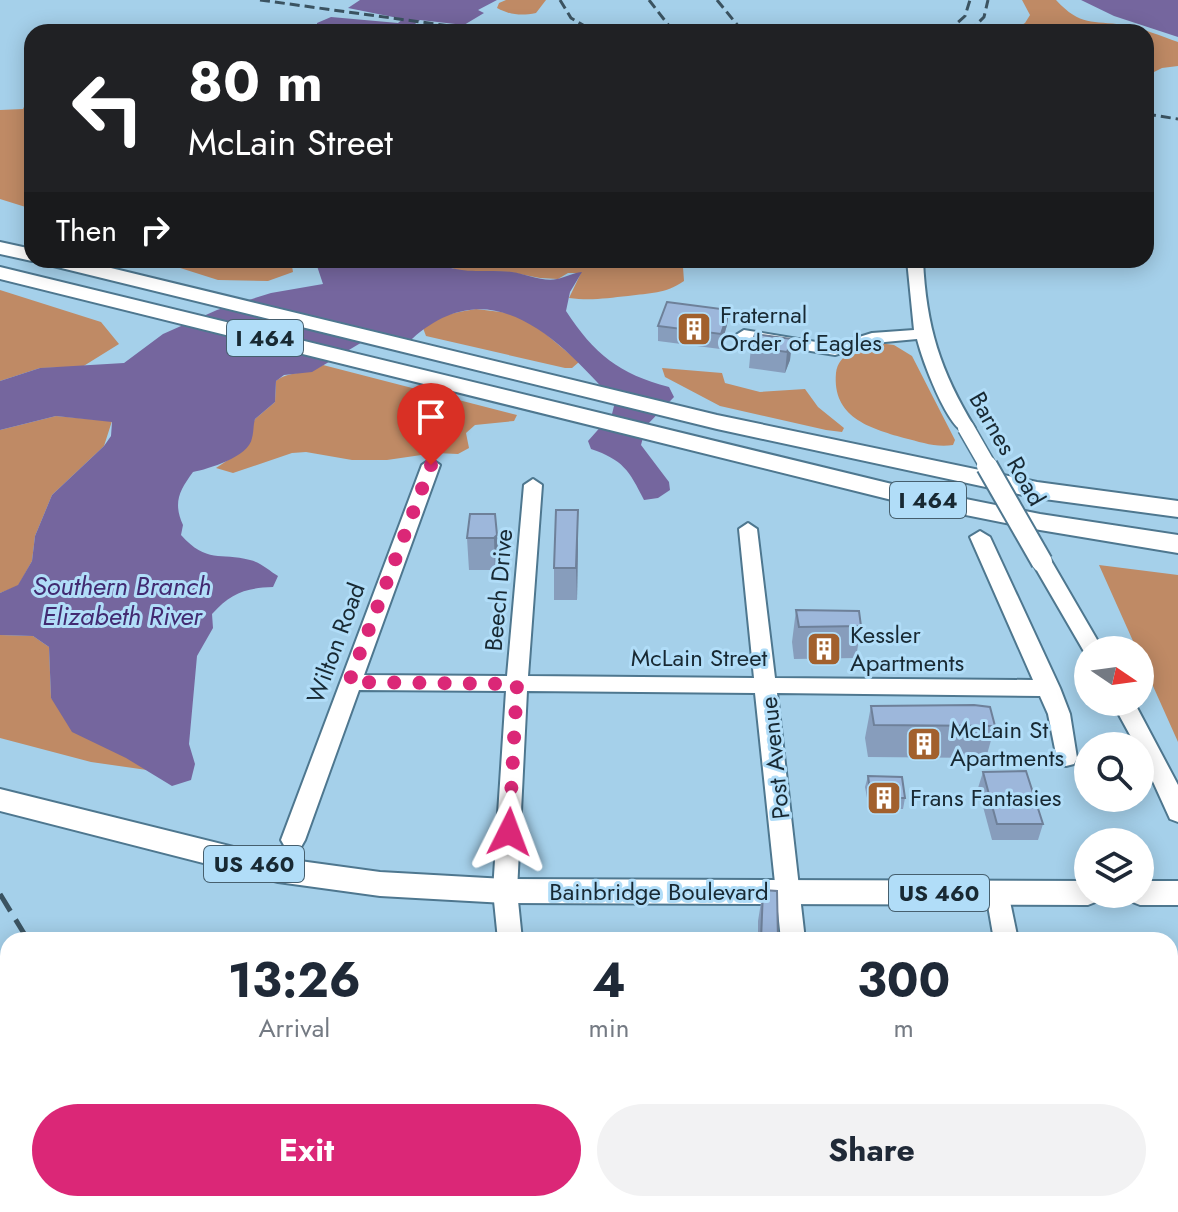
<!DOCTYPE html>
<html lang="en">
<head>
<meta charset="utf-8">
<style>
	body { margin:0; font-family:Jost,sans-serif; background:#f2f2f3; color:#1f2937; height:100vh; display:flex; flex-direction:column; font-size:30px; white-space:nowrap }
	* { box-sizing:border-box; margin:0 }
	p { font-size:26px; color:#747a83 }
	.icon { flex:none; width:44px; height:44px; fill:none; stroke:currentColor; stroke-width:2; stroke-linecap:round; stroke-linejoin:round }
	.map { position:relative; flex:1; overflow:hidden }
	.drawer { position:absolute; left:0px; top:932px; width:1178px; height:280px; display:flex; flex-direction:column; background:#fff; border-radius:24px 24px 0 0; box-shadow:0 4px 20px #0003 }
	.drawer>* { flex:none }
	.hud { position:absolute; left:24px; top:24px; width:1130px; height:244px; border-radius:24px; box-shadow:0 4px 20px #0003; background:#202124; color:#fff; overflow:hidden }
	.needle { width:52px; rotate:103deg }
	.fabs { position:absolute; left:1074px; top:636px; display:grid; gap:16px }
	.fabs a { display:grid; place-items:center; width:80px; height:80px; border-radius:50%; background:#fff; box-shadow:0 4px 20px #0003; font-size:40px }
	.pin { position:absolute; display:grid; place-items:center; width:68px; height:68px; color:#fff; margin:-82px -34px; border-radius:50% 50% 50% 0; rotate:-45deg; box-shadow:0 0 8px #0007 }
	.pin .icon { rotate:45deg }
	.me { position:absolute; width:88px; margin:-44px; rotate:3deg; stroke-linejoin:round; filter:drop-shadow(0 0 6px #0008) }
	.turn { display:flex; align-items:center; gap:28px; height:168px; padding:0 32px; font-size:36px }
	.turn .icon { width:104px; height:104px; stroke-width:2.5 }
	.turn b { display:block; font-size:56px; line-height:68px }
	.then { display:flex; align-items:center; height:76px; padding:0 32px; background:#0003; gap:16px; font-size:30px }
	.eta { display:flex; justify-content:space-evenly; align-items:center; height:136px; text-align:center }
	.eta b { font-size:48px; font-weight:700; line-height:56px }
	.action { display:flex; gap:16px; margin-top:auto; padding:16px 32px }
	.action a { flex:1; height:92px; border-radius:48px; background:#db2777; color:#fff; font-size:32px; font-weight:700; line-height:92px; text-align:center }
	.action a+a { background:#f2f2f3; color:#1f2937 }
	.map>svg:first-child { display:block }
	.green { fill:#bf8a65 }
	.water { fill:#75669e }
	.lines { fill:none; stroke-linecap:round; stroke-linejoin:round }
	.minor-casing { stroke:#4e778f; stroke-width:4 }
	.major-casing { stroke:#4e778f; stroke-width:4 }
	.highway-casing { stroke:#4e778f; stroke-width:4 }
	.minor { fill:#fff; fill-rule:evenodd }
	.major { fill:#fff; fill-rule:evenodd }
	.highway { fill:#fff; fill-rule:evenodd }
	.rail-far1 { stroke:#3b5361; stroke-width:3; stroke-dasharray:10 5; stroke-linecap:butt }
	.rail { stroke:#3b5361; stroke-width:5; stroke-dasharray:20 10; stroke-linecap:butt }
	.minor-bridge-far1-casing { stroke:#4e778f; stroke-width:19; stroke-linecap:butt }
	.minor-bridge-casing { stroke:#4e778f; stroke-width:24; stroke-linecap:butt }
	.minor-bridge-far1 { stroke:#fff; stroke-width:16 }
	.minor-bridge { stroke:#fff; stroke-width:20 }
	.wall { fill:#879dbc }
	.shaded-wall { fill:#6e8099 }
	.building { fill:#9db7db; stroke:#6e8099; stroke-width:2 }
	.route { stroke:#db2777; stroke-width:14; stroke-dasharray:0 25.2 }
	.labels { text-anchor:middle; stroke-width:6; stroke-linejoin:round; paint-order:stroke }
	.shield { fill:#b1ddf8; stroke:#465f6e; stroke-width:2 }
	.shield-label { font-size:22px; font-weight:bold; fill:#182933 }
	.poi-label { font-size:24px; fill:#182933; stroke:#b1ddf8; text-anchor:start }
	.street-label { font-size:24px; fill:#182933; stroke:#b1ddf8 }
	.water-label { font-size:26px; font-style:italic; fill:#422a71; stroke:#b1ddf8 }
</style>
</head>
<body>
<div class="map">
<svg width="1178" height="1212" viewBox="0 0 1178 1212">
	<rect width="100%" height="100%" fill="#a5d0ea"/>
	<!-- green -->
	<g class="green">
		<path d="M506,0H546L536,13C521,16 511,15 497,8L499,3Z"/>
		<path d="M1022,0H1056C1081,27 1092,20 1124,25C1142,28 1161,36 1178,42V66L1162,68L1146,76V32H1010L1025,23L1030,15Z"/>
		<polygon points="32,76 32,209 0,199 0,110 23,109 30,94 24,83"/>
		<polygon points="155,260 291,260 293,272 268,281 218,280"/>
		<path d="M446,260H666L683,267L684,281C665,294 650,293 628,296C607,298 591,301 569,298L581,273H568L558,279L540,278L509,272L461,271L448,267Z"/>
		<polygon points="0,290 101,322 119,344 82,367 40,368 0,381"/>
		<path d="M476,309L509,313L535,325L579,362L572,368H565L426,336L423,328C437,315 457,312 476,309Z"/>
		<path d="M879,343L894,345L912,356L955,440L953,445C936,448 921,442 904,438C869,428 832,417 836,373C838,353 862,346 879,343Z"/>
		<path d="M323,365L517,415L514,421L475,425L466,433L469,448L458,454L435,453L387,460H352L306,452L292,453L233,473L216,468L240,452L255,419L275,402L276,381C290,370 308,375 323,365Z"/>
		<polygon points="662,368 722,373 725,383 760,392 805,389 818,407 844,428 842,432 826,430 720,406 665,377"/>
		<polygon points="56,416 112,421 104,446 52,495 35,536 32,561 18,586 0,593 0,430"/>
		<polygon points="1099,565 1178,575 1178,742 1140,657 1140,650 1137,650"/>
		<polygon points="0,635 33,636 49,647 51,698 147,770 91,762 0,738"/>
	</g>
	<!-- water -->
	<g class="water">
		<polygon points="360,0 497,0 478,10 484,13 464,25 420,20 415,24 417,32 338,32 317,28 317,23 331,17 398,23 403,19 348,8"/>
		<polygon points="1081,0 1178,0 1178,37 1114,16"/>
		<path d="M315,260H446L448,267C469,274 491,269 512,272C526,274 543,282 557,279C566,277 572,273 582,272L570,292L566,311C594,354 619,374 669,387L674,397L646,426L641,445L669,482L670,490L658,498L644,500C629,470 623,460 591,449L588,441L612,414L615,402C561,341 492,267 412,339L369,338L312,372L284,375L276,381L275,402L255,419C253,426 254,431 252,438C249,457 208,469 193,472C179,491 173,503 183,525L181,535C207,564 220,552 250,560C260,562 270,571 278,576L273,587C245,588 231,593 212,614L213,628L197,656L189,744L195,764L191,780L172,786L126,758L72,732L51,698L49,647L33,636L0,635V593L18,585L32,561L35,536L52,495L104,446L111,436L112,422L56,416L0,430V381L40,368L124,363L163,334L217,310L271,293L323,284Z"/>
	</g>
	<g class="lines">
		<!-- minor casing -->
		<g class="minor-casing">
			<g id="minor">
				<path d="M907,260H923C926,326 940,371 975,428L972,432L966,433C947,428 922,359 917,339L874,343L835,355L744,340L736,335L744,330L834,345L872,333L914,330Z"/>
				<polygon points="431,459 440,465 364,675 507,676 524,485 533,479 542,485 528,676 754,678 739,529 748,523 757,529 775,678 1033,680 970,537 980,531 990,537 1060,688 1070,714 1077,758 1074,764 1066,766 1058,764 1048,714 1040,696 777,693 805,940 781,940 755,693 527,691 517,891 522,940 498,940 493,891 506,691 359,690 305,840 301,847 293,849 285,847 281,840 422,465"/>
				<polygon points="1042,556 1049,557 1103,650 1088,650 1086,655 1032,562"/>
				<polygon points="1112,702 1134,702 1178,785 1178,822 1170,819 1140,753 1140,746 1136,746"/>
				<polygon points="998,884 1007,887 1018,940 994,940 986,894 989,887"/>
				<polygon points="574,1204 604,1204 607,1212 577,1212"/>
				<rect x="797" y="1204" width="28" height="8"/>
				<polygon points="1039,1204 1067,1204 1068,1212 1040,1212"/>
			</g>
		</g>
		<!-- major casing -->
		<g class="major-casing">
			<g id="major">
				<polygon points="0,789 278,858 380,872 505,879 1088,881 1088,894 1102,894 1098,901 1088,905 505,903 380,896 278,882 0,811"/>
				<polygon points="1140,881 1178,881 1178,905 1140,905 1130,901 1126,894 1140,894"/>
			</g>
		</g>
		<!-- highway casing -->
		<g class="highway-casing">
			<g id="highway">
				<polygon points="0,242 32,249 32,260 37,260 32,261 0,254"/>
				<polygon points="41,260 78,260 717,415 1037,482 1178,501 1178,517 1037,498 717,429 45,264"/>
				<polygon points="0,267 896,485 1040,514 1178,535 1178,553 1040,530 896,501 0,279"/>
			</g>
		</g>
		<!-- minor -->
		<use href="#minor" class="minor"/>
		<!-- major -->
		<use href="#major" class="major"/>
		<!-- highway -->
		<use href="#highway" class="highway"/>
		<!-- rail-far1 -->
		<g class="rail-far1">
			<polyline points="260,0 494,32"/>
			<polyline points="560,0 571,18 595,32"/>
			<polyline points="649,0 673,31"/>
			<polyline points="717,0 743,32"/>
			<polyline points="947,32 965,16 970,0"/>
			<polyline points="969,32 984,17 988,0"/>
			<polyline points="1146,114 1178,119"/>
		</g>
		<!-- rail -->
		<g class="rail">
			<polyline points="0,894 28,940"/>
			<polyline points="187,1204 191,1212"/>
		</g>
		<!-- minor-bridge-far1 casing -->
		<g class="minor-bridge-far1-casing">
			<polyline id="minor-bridge-far1" points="966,428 989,468"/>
		</g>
		<!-- minor-bridge casing -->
		<g class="minor-bridge-casing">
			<polyline id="minor-bridge" points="987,466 1042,562"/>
		</g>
		<!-- minor-bridge-far1 -->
		<use href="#minor-bridge-far1" class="minor-bridge-far1"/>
		<!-- minor-bridge -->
		<use href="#minor-bridge" class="minor-bridge"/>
	</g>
	<!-- wall -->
	<g class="wall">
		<polygon points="729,310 727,325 720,349 658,341 658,326"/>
		<polygon points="792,339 790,360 785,373 749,368 751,347"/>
		<polygon points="495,514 499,567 495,570 469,570 467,538"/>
		<polygon points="578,541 577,600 554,600 554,568"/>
		<polygon points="796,610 861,626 856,658 794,659 792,642"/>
		<polygon points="871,706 995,726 986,758 868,757 865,738"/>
		<polygon points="983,772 1043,824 1038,840 992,840 978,788"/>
		<polygon points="868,776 905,798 903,809 869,809 865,787"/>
		<polygon points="763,890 778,940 758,940 758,921"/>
		<polygon points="670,1204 711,1204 711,1212 669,1212"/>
	</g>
	<!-- shaded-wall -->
	<g class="shaded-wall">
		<polygon points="729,310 727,325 720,349 721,334"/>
		<polygon points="792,339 790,360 785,373 787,352"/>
		<polygon points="578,510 578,541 577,600 576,568"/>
		<polygon points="497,535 499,567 495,570 494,538"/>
	</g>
	<!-- building -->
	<g class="building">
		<polygon points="667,302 729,310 721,334 658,326"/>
		<polygon points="755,334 792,339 787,352 751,347"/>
		<polygon points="556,510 578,510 576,568 554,568"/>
		<polygon points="470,514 495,514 497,535 494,538 467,538"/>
		<polygon points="796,610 859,611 861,626 799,627"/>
		<polygon points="974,705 990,707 995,726 874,725 871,706"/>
		<polygon points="1026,771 1043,824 997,824 983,772"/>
		<polygon points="868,776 902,777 905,798 871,798"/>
		<polygon points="763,890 777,891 778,940 761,940"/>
		<rect x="678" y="1204" width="33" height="8"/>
		<rect x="738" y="1204" width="38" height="8"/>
	</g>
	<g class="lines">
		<!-- route -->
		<polyline class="route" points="431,465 349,682 517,684 509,832"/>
	</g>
	<!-- icons -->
	<defs>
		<g id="building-square" transform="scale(1.8)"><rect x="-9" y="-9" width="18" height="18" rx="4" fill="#a2602d" stroke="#b1ddf8"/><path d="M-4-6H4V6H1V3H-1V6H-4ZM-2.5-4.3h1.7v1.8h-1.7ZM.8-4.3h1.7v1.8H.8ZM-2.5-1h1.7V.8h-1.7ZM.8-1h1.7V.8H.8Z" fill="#fff"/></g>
	</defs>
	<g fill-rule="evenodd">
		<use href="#building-square" x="694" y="329"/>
		<use href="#building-square" x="824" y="649"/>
		<use href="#building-square" x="924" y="744"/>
		<use href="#building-square" x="884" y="798"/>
	</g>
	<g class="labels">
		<!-- shield labels -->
		<g class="shield">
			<rect x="227" y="320" width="76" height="36" rx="6"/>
			<rect x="890" y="482" width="76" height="36" rx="6"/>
			<rect x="204" y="846" width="100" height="36" rx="6"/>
			<rect x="889" y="875" width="100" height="36" rx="6"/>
		</g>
		<g class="shield-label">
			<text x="265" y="346">I 464</text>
			<text x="928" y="508">I 464</text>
			<text x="254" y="872">US 460</text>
			<text x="939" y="901">US 460</text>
		</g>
		<!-- poi labels -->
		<g class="poi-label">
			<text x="720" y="323">Fraternal<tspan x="720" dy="28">Order of Eagles</tspan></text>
			<text x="850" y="643">Kessler<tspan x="850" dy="28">Apartments</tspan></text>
			<text x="950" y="738">McLain St<tspan x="950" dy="28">Apartments</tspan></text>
			<text x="910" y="806">Frans Fantasies</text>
		</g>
		<!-- street labels -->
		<g class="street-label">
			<text transform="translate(1007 449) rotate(60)" y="8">Barnes Road</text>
			<text transform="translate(499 590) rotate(-85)" y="8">Beech Drive</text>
			<text transform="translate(336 643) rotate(-70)" y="8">Wilton Road</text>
			<text x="699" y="666">McLain Street</text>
			<text transform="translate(775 758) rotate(-96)" y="8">Post Avenue</text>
			<text x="659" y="900">Bainbridge Boulevard</text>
		</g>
		<!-- water labels -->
		<g class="water-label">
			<text x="122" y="595">Southern Branch<tspan x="122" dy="30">Elizabeth River</tspan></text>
		</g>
	</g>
</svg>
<div class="fabs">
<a><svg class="needle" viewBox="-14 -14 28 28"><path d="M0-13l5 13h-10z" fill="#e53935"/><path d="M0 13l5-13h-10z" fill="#747a83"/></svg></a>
<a><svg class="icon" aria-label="search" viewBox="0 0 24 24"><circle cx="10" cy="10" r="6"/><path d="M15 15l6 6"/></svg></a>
<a><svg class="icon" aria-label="layers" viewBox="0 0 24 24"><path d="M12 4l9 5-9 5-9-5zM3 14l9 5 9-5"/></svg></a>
</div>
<div class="pin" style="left:431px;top:465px;background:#d93025"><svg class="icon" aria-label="arrive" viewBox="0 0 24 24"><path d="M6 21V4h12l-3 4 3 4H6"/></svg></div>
<svg class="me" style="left:509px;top:832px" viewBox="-20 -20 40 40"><path d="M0-17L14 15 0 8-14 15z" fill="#db2777" stroke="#fff" stroke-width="4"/></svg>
<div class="hud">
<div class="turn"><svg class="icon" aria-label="left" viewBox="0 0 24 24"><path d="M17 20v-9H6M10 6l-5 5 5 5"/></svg><div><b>80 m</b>McLain Street</div></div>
<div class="then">Then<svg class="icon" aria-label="right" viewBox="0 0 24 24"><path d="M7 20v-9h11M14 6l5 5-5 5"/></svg></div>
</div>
<section class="drawer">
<div class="eta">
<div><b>13:26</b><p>Arrival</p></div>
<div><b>4</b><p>min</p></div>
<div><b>300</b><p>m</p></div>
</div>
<div class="action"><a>Exit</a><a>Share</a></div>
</section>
</div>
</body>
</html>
